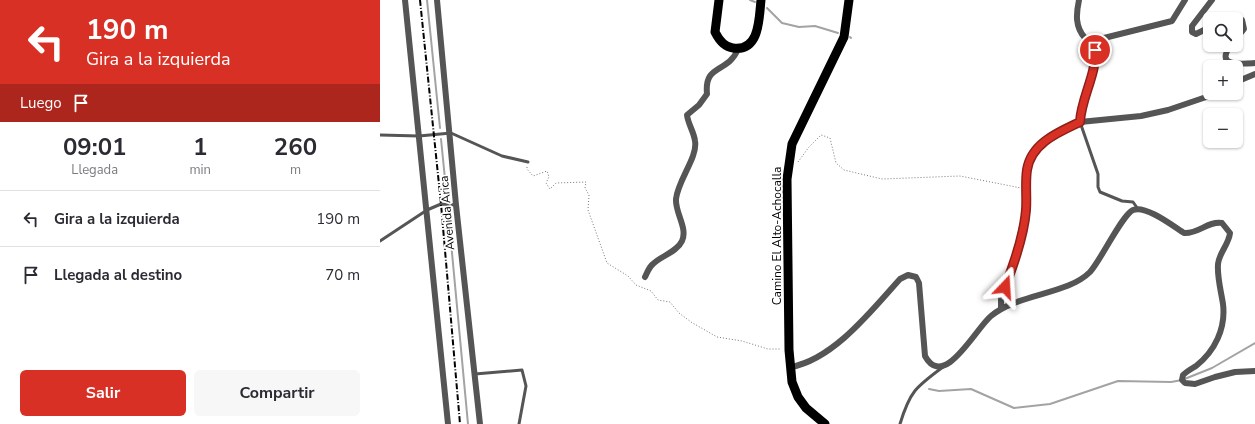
<!DOCTYPE html>
<html lang="es">
<head>
<meta charset="utf-8">
<style>
	body { margin:0; font-family:"Nunito Sans",sans-serif; background:#f7f7f7; color:#2b2b33; height:100vh; display:flex; flex-direction:column; font-size:15px; white-space:nowrap }
	* { box-sizing:border-box; margin:0 }
	p { font-size:13px; color:#7c7c81 }
	.icon { flex:none; width:22px; height:22px; fill:none; stroke:currentColor; stroke-width:2; stroke-linecap:round; stroke-linejoin:round }
	.map { position:relative; flex:1; overflow:hidden }
	.side { display:flex; flex-direction:column; background:#fff; width:380px }
	.side>* { flex:none }
	.hud { background:#d93025; color:#fff; overflow:hidden }
	.fabs { position:absolute; left:823px; top:12px; display:grid; gap:8px }
	.fabs a { display:grid; place-items:center; width:40px; height:40px; border-radius:6px; background:#fff; box-shadow:0 1px 3px #0004; font-size:20px }
	.pin { position:absolute; display:grid; place-items:center; width:34px; height:34px; color:#fff; margin:-17px; border:2px solid #fff; border-radius:50%; box-shadow:0 1px 4px #0007 }
	.me { position:absolute; width:44px; margin:-22px; rotate:20deg; stroke-linejoin:round; filter:drop-shadow(0 0 3px #0008) }
	.turn { display:flex; align-items:center; gap:14px; height:84px; padding:0 20px; font-size:18px }
	.turn .icon { width:52px; height:52px; stroke-width:2.5 }
	.turn b { display:block; font-size:28px; line-height:34px }
	.then { display:flex; align-items:center; height:38px; padding:0 20px; background:#0003; gap:8px; font-size:15px }
	.eta { display:flex; justify-content:space-evenly; align-items:center; height:68px; text-align:center }
	.eta b { font-size:24px; font-weight:700; line-height:28px }
	.button { display:flex; gap:8px; margin-top:auto; padding:8px 20px }
	.button a { flex:1; height:46px; border-radius:6px; background:#d93025; color:#fff; font-size:16px; font-weight:700; line-height:46px; text-align:center }
	.button a+a { background:#f7f7f7; color:#2b2b33 }
	ul { padding:0; list-style:none }
	li { display:flex; align-items:center; gap:12px; height:56px; padding:0 20px; border-top:1px solid #e1e1e2 }
	li div { flex:1 }
	li b { display:block; font-size:15px }
	li em { font-style:normal }
	main { display:flex; flex:1; min-height:0 }
	.map>svg:first-child { display:block }
	.lines { fill:none; stroke-linecap:round; stroke-linejoin:round }
	.stream { stroke:#a3a3a3; stroke-width:2 }
	.path { stroke:#777; stroke-width:1; stroke-dasharray:1 2; stroke-linecap:butt }
	.lane { stroke:#555; stroke-width:3 }
	.street { stroke:#555; stroke-width:6 }
	.primary { stroke:#000; stroke-width:9 }
	.rail { stroke:#000; stroke-width:2; stroke-dasharray:6 2 1 2; stroke-linecap:butt }
	.route-casing { stroke:#8d1f18; stroke-width:10 }
	.route { stroke:#d93025; stroke-width:7 }
	.labels { text-anchor:middle; stroke-width:3.5; stroke-linejoin:round; paint-order:stroke }
	.street-label { font-size:12px; fill:#000; stroke:#fff }
</style>
</head>
<body>
<main>
<section class="side">
<div class="hud">
<div class="turn"><svg class="icon" aria-label="left" viewBox="0 0 24 24"><path d="M17 20v-9H6M10 6l-5 5 5 5"/></svg><div><b>190 m</b>Gira a la izquierda</div></div>
<div class="then">Luego<svg class="icon" aria-label="arrive" viewBox="0 0 24 24"><path d="M6 21V4h12l-3 4 3 4H6"/></svg></div>
</div>
<div class="eta">
<div><b>09:01</b><p>Llegada</p></div>
<div><b>1</b><p>min</p></div>
<div><b>260</b><p>m</p></div>
</div>
<ul>
<li><svg class="icon" aria-label="left" viewBox="0 0 24 24"><path d="M17 20v-9H6M10 6l-5 5 5 5"/></svg><div><b>Gira a la izquierda</b></div><em>190 m</em></li>
<li><svg class="icon" aria-label="arrive" viewBox="0 0 24 24"><path d="M6 21V4h12l-3 4 3 4H6"/></svg><div><b>Llegada al destino</b></div><em>70 m</em></li>
</ul>
<div class="button"><a>Salir</a><a>Compartir</a></div>
</section>
<div class="map">
<svg width="875" height="424" viewBox="0 0 875 424">
	<rect width="100%" height="100%" fill="#fff"/>
	<g class="lines">
		<!-- stream -->
		<g class="stream">
			<polyline points="47,0 60,128"/>
			<polyline points="370,0 375,2"/>
			<polyline points="387,8 402,23 419,27 435,26 458,33"/>
			<polyline points="470,37 471,38"/>
			<polyline points="61,139 67,199"/>
			<polyline points="68,210 88,424"/>
			<polyline points="549,389 559,391 591,389 634,408 670,404 738,381 791,382 802,380 832,368 875,343"/>
		</g>
		<!-- path -->
		<g class="path">
			<polyline points="418,162 429,147 441,135 450,138 456,163 464,170 502,179 580,176 641,188"/>
			<polyline points="147,167 147,169 153,176 167,171 169,177 166,183 170,189 176,183 206,182 205,188 209,195 208,210 227,263 248,276 256,285 271,291 278,300 290,302 299,313 311,322 337,337 362,341 388,349 401,349"/>
		</g>
		<!-- lane -->
		<g class="lane">
			<polyline points="700,122 718,174 718,187 720,192 742,201 753,202 758,209"/>
			<polyline points="0,135 39,136 71,133 122,156 148,162"/>
			<polyline points="0,241 47,210 61,204 76,205"/>
			<polyline points="95,374 142,370 146,386 139,424"/>
			<path d="M520,424C530,391 536,387 563,367"/>
		</g>
		<!-- street -->
		<g class="street">
			<polyline points="25,0 68,424"/>
			<polyline points="57,0 76,205 100,424"/>
			<path d="M699,0C696,14 695,27 705,38C708,42 713,45 715,50C719,62 701,104 700,122"/>
			<polyline points="856,20 862,20 864,29 856,39"/>
			<polyline points="830,27 816,34 812,32 812,26 832,0"/>
			<path d="M851,45C834,67 861,64 875,63"/>
			<polyline points="715,50 724,38 792,21 805,0"/>
			<polyline points="856,82 875,74"/>
			<path d="M265,277C267,273 269,267 273,264C281,256 297,252 302,241C308,228 295,213 296,199C298,180 318,157 315,141C314,132 308,124 307,115L319,105L327,94C324,63 348,74 358,49"/>
			<polyline points="621,308 621,298 635,259 643,223 646,209 648,167 652,157 659,146 669,138 700,122 761,116 788,110 838,93"/>
			<path d="M411,367C454,359 492,310 520,279L528,275L536,277L539,283L545,356C564,391 596,328 611,316C639,293 687,295 710,272C721,260 742,215 753,210C766,205 793,226 804,233C819,234 827,221 842,223L850,233C849,244 839,253 838,264C837,277 841,291 843,304C846,328 835,351 816,366C811,369 807,371 803,375L802,380L805,383L815,384L835,377L855,372L875,371"/>
		</g>
		<!-- primary -->
		<g class="primary">
			<path d="M339,0L335,32C339,40 344,47 353,48C380,52 379,18 381,0"/>
			<polyline points="445,424 426,408 418,397 412,382 409,350 407,179 412,144 464,37 469,0"/>
		</g>
		<!-- rail -->
		<polyline class="rail" points="40,0 61,204 80,424"/>
	</g>
	<g class="lines">
		<!-- route casing -->
		<g class="route-casing">
			<path id="route" d="M625,287C634,264 644,234 646,210C647,196 645,183 647,170C651,143 679,132 700,122C701,98 717,74 715,50"/>
		</g>
		<!-- route -->
		<use href="#route" class="route"/>
	</g>
	<g class="labels">
		<!-- street labels -->
		<g class="street-label">
			<text transform="translate(67 213) rotate(-95)" y="4">Avenida Arica</text>
			<text transform="translate(397 236) rotate(-90)" y="4">Camino El Alto-Achocalla</text>
		</g>
	</g>
</svg>
<div class="fabs">
<a><svg class="icon" aria-label="search" viewBox="0 0 24 24"><circle cx="10" cy="10" r="6"/><path d="M15 15l6 6"/></svg></a>
<a>+</a>
<a>−</a>
</div>
<div class="pin" style="left:715px;top:50px;background:#d93025"><svg class="icon" aria-label="arrive" viewBox="0 0 24 24"><path d="M6 21V4h12l-3 4 3 4H6"/></svg></div>
<svg class="me" style="left:625px;top:287px" viewBox="-20 -20 40 40"><path d="M0-17L14 15 0 8-14 15z" fill="#d93025" stroke="#fff" stroke-width="4"/></svg>
</div>
</main>
</body>
</html>
